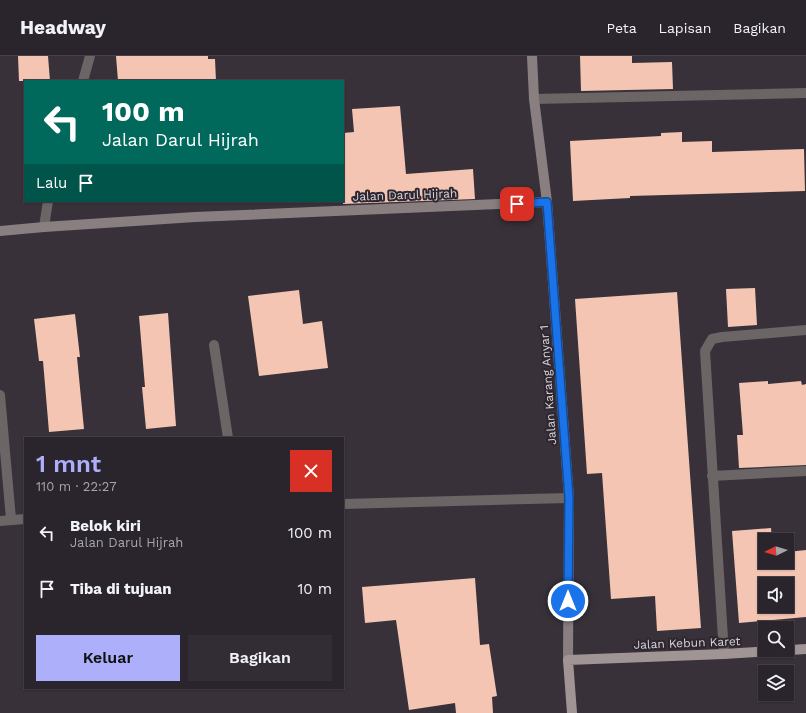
<!DOCTYPE html>
<html lang="id">
<head>
<meta charset="utf-8">
<style>
	body { margin:0; font-family:"Work Sans",sans-serif; background:#322d34; color:#f1f3f6; height:100vh; display:flex; flex-direction:column; font-size:15px; white-space:nowrap }
	* { box-sizing:border-box; margin:0 }
	p { font-size:13px; color:#a5a5a9 }
	.icon { flex:none; width:22px; height:22px; fill:none; stroke:currentColor; stroke-width:2; stroke-linecap:round; stroke-linejoin:round }
	.map { position:relative; flex:1; overflow:hidden }
	.sheet { position:absolute; left:24px; top:381px; width:320px; height:252px; display:flex; flex-direction:column; background:#2a252c; border-radius:0px; box-shadow:0 1px 3px #0004,0 0 0 1px #464248 }
	.sheet>* { flex:none }
	.hud { position:absolute; left:24px; top:24px; width:320px; height:122px; border-radius:0px; box-shadow:0 1px 3px #0004,0 0 0 1px #464248; background:#00695c; color:#fff; overflow:hidden }
	.needle { width:26px; rotate:265deg }
	.controls { position:absolute; left:758px; top:477px; display:grid; gap:8px }
	.controls a { display:grid; place-items:center; width:36px; height:36px; border-radius:0px; background:#2a252c; box-shadow:0 1px 3px #0004,0 0 0 1px #464248; font-size:20px }
	.pin { position:absolute; display:grid; place-items:center; width:34px; height:34px; color:#fff; margin:-17px; border-radius:8px; box-shadow:0 2px 6px #0006 }
	.me { position:absolute; width:44px; margin:-22px; rotate:0deg; stroke-linejoin:round; filter:drop-shadow(0 0 3px #0008) }
	.turn { display:flex; align-items:center; gap:14px; height:84px; padding:0 12px; font-size:18px }
	.turn .icon { width:52px; height:52px; stroke-width:2.5 }
	.turn b { display:block; font-size:28px; line-height:34px }
	.then { display:flex; align-items:center; height:38px; padding:0 12px; background:#0003; gap:8px; font-size:15px }
	.round { display:grid; place-items:center; flex:none; width:42px; height:42px; border-radius:0px; background:#322d34 }
	.overview { display:flex; align-items:center; justify-content:space-between; height:68px; padding:0 12px }
	h1 { font-size:24px; font-weight:600; line-height:30px; color:#adaffb }
	.action { display:flex; gap:8px; margin-top:auto; padding:8px 12px }
	.action a { flex:1; height:46px; border-radius:0px; background:#adaffb; color:#111; font-size:16px; font-weight:600; line-height:46px; text-align:center }
	.action a+a { background:#322d34; color:#f1f3f6 }
	ul { padding:0; list-style:none }
	li { display:flex; align-items:center; gap:12px; height:56px; padding:0 12px }
	li div { flex:1 }
	li b { display:block; font-size:15px }
	li em { font-style:normal }
	header { display:flex; align-items:center; gap:24px; box-sizing:border-box; height:56px; padding:0 20px; background:#2a252c; border-bottom:1px solid #464248 }
	header strong { font-size:19px }
	nav { display:flex; gap:22px; margin-inline-start:auto; font-size:14px }
	.map>svg:first-child { display:block }
	.building { fill:#f3c5b2; fill-rule:evenodd }
	.lines { fill:none; stroke-linecap:round; stroke-linejoin:round }
	.street { stroke:#6b6565; stroke-width:10 }
	.secondary { stroke:#897f80; stroke-width:10 }
	.primary { stroke:#a19494; stroke-width:10 }
	.route-casing { stroke:#114b97; stroke-width:10 }
	.route { stroke:#1a73e8; stroke-width:7 }
	.labels { text-anchor:middle; stroke-width:4; stroke-linejoin:round; paint-order:stroke }
	.street-label { font-size:12px; fill:#d9d5da; stroke:#2e2730 }
</style>
</head>
<body>
<header>
<strong>Headway</strong>
<nav><a>Peta</a><a>Lapisan</a><a>Bagikan</a></nav>
</header>
<div class="map">
<svg width="806" height="657" viewBox="0 0 806 657">
	<rect width="100%" height="100%" fill="#38313a"/>
	<!-- building -->
	<g class="building">
		<polygon points="18,0 48,0 50,25 19,25"/>
		<polygon points="116,0 208,0 208,3 215,3 216,25 118,25"/>
		<polygon points="580,0 632,0 632,7 672,6 673,33 581,35"/>
		<polygon points="400,50 406,118 473,113 475,143 343,148 343,77 354,76 352,53"/>
		<polygon points="682,76 682,86 712,85 712,96 804,93 805,135 630,140 630,142 573,145 570,85 661,80 661,77"/>
		<polygon points="755,232 757,269 728,271 726,233"/>
		<polygon points="299,234 303,268 322,265 328,312 259,320 248,240"/>
		<polygon points="677,236 701,572 657,575 655,540 611,543 602,417 587,418 575,243"/>
		<polygon points="168,257 176,370 146,373 142,331 145,331 139,260"/>
		<polygon points="75,258 80,301 77,301 84,373 49,376 43,305 39,305 34,263"/>
		<polygon points="768,325 768,328 801,325 802,329 806,328 806,409 739,412 737,379 743,379 739,327"/>
		<path d="M771,472L772,484H765V506H787V496L806,494V561L739,567L732,475ZM765,528H787V550H765Z"/>
		<polygon points="475,522 480,589 489,588 497,640 492,641 493,657 456,657 455,647 409,654 396,564 365,567 362,531"/>
	</g>
	<g class="lines">
		<!-- street -->
		<g class="street">
			<polyline points="83,25 90,0"/>
			<polyline points="534,43 806,37"/>
			<polyline points="44,171 48,145"/>
			<polyline points="214,289 228,382"/>
			<polyline points="0,339 11,463"/>
			<polyline points="712,420 806,415"/>
			<polyline points="343,448 569,442"/>
			<polyline points="0,465 25,463"/>
			<polyline points="724,598 705,295 712,283 722,281 806,274"/>
		</g>
		<!-- secondary -->
		<g class="secondary">
			<polyline points="532,0 534,43 547,146 569,442 568,604"/>
			<polyline points="0,175 44,171 195,161 547,146"/>
		</g>
		<!-- primary -->
		<polyline class="primary" points="572,657 568,604 724,598 806,593"/>
	</g>
	<g class="lines">
		<!-- route casing -->
		<g class="route-casing">
			<polyline id="route" points="517,148 547,146 569,442 568,545"/>
		</g>
		<!-- route -->
		<use href="#route" class="route"/>
	</g>
	<g class="labels">
		<!-- street labels -->
		<g class="street-label">
			<text transform="translate(405 139) rotate(-2)" y="4">Jalan Darul Hijrah</text>
			<text transform="translate(548 329) rotate(-94)" y="4">Jalan Karang Anyar 1</text>
			<text transform="translate(687 587) rotate(-2)" y="4">Jalan Kebun Karet</text>
		</g>
	</g>
</svg>
<div class="controls">
<a><svg class="needle" viewBox="-14 -14 28 28"><path d="M0-13l5 13h-10z" fill="#e53935"/><path d="M0 13l5-13h-10z" fill="#a5a5a9"/></svg></a>
<a><svg class="icon" aria-label="sound" viewBox="0 0 24 24"><path d="M4 9h4l5-4v14l-5-4H4zM17 9q2 3 0 6"/></svg></a>
<a><svg class="icon" aria-label="search" viewBox="0 0 24 24"><circle cx="10" cy="10" r="6"/><path d="M15 15l6 6"/></svg></a>
<a><svg class="icon" aria-label="layers" viewBox="0 0 24 24"><path d="M12 4l9 5-9 5-9-5zM3 14l9 5 9-5"/></svg></a>
</div>
<div class="pin" style="left:517px;top:148px;background:#d93025"><svg class="icon" aria-label="arrive" viewBox="0 0 24 24"><path d="M6 21V4h12l-3 4 3 4H6"/></svg></div>
<svg class="me" style="left:568px;top:545px" viewBox="-20 -20 40 40"><circle r="17" fill="#1a73e8" stroke="#fff" stroke-width="3"/><path d="M0-11L8 9 0 5-8 9z" fill="#fff"/></svg>
<div class="hud">
<div class="turn"><svg class="icon" aria-label="left" viewBox="0 0 24 24"><path d="M17 20v-9H6M10 6l-5 5 5 5"/></svg><div><b>100 m</b>Jalan Darul Hijrah</div></div>
<div class="then">Lalu<svg class="icon" aria-label="arrive" viewBox="0 0 24 24"><path d="M6 21V4h12l-3 4 3 4H6"/></svg></div>
</div>
<section class="sheet">
<div class="overview"><div><h1>1 mnt</h1><p>110 m · 22:27</p></div><a class="round" style="background:#d93025;color:#fff"><svg class="icon" aria-label="close" viewBox="0 0 24 24"><path d="M6 6l12 12M18 6L6 18"/></svg></a></div>
<ul>
<li><svg class="icon" aria-label="left" viewBox="0 0 24 24"><path d="M17 20v-9H6M10 6l-5 5 5 5"/></svg><div><b>Belok kiri</b><p>Jalan Darul Hijrah</p></div><em>100 m</em></li>
<li><svg class="icon" aria-label="arrive" viewBox="0 0 24 24"><path d="M6 21V4h12l-3 4 3 4H6"/></svg><div><b>Tiba di tujuan</b></div><em>10 m</em></li>
</ul>
<div class="action"><a>Keluar</a><a>Bagikan</a></div>
</section>
</div>
</body>
</html>
